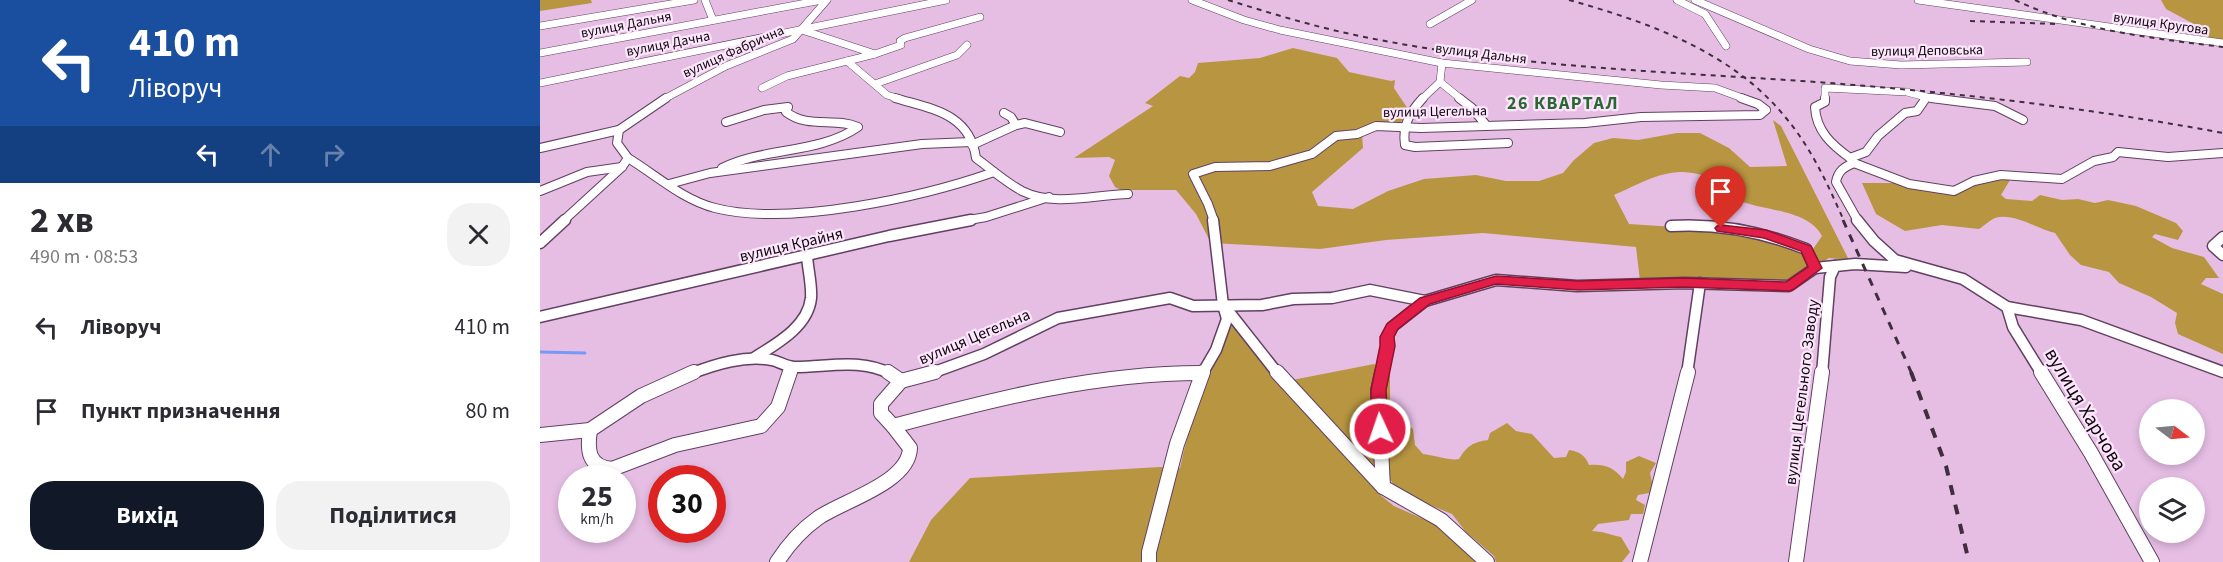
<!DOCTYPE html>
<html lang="uk">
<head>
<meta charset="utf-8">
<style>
	body { margin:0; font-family:"Source Sans 3",sans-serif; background:#f2f2f3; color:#2b2b33; height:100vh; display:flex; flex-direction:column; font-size:22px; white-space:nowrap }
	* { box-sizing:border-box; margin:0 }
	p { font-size:20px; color:#7c7c81 }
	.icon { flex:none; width:33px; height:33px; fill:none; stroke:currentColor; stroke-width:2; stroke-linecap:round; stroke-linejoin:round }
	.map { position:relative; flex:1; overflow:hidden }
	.drawer { display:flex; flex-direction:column; background:#fff; width:540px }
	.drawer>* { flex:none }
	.banner { background:#1a4fa0; color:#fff; overflow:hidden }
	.needle { width:39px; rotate:106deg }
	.controls { position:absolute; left:1599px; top:399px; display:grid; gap:12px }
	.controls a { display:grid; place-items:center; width:66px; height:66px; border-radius:50%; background:#fff; box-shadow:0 3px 9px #0003; font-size:30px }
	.speed { position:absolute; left:18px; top:465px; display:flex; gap:12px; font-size:30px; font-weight:700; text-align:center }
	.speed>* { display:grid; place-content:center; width:78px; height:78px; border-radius:50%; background:#fff; box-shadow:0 3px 9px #0003; line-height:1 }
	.speed small { font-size:15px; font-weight:400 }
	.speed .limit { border:9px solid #d22; background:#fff; color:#111 }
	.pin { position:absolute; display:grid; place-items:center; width:51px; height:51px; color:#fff; margin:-62px -26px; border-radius:50% 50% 50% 0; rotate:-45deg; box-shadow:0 0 6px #0007 }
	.pin .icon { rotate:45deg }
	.me { position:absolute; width:66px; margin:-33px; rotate:357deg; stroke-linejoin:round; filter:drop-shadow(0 0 4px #0008) }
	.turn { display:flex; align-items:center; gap:21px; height:126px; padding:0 30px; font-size:27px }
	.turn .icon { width:78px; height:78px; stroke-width:2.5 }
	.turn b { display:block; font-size:42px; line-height:51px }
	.lanes { display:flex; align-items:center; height:57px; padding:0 30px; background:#0003; justify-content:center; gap:30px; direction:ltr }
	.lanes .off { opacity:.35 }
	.round { display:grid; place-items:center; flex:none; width:63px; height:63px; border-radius:24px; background:#f2f2f3 }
	.headline { display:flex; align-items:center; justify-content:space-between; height:102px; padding:0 30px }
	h1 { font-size:36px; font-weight:700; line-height:45px }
	.button { display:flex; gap:12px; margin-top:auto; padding:12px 30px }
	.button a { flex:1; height:69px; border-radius:24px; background:#111827; color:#fff; font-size:24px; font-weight:700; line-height:69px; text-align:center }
	.button a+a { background:#f2f2f3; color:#2b2b33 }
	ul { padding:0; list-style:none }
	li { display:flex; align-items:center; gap:18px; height:84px; padding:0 30px }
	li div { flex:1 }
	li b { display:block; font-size:22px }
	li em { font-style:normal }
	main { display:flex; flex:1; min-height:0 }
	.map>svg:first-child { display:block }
	.green { fill:#b89641 }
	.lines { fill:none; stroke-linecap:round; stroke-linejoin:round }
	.stream { stroke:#7799f6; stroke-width:3 }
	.minor-far3-casing { stroke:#624061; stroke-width:8 }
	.minor-far2-casing { stroke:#624061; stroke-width:10 }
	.minor-far1-casing { stroke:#624061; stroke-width:13 }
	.minor-casing { stroke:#624061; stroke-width:16 }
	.minor-far3 { stroke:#fff; stroke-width:7 }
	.minor-far2 { stroke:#fff; stroke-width:8 }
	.minor-far1 { stroke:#fff; stroke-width:10 }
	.minor { stroke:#fff; stroke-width:14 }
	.rail-far2 { stroke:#402d3f; stroke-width:2; stroke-dasharray:5 5; stroke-linecap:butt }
	.rail-far1 { stroke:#402d3f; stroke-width:3; stroke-dasharray:8 8; stroke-linecap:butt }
	.rail { stroke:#402d3f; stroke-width:4; stroke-dasharray:10 10; stroke-linecap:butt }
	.route { fill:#e11d48; stroke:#92132f; stroke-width:1.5 }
	.labels { text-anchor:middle; stroke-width:4.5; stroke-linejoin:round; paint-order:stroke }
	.far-street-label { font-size:14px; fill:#130613; stroke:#fbe6fa }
	.street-label { font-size:16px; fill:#130613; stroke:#fbe6fa }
	.far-district-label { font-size:18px; font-weight:bold; letter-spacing:1.5px; fill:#2b6635; stroke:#fbe6fa }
	.near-street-label { font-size:20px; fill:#130613; stroke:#fbe6fa }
</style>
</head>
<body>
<main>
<section class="drawer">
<div class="banner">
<div class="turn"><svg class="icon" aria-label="left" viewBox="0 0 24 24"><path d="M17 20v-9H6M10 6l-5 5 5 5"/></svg><div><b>410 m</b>Ліворуч</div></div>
<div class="lanes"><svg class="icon" aria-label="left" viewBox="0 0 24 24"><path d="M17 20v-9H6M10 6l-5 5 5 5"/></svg><svg class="icon off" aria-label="ahead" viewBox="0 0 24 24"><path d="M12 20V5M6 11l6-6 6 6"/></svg><svg class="icon off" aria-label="right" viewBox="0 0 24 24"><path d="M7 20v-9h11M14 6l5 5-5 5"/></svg></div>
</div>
<div class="headline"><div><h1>2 хв</h1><p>490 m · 08:53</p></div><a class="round"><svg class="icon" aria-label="close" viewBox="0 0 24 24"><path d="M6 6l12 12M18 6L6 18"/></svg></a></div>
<ul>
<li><svg class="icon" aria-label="left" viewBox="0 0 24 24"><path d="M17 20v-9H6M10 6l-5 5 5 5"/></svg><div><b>Ліворуч</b></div><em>410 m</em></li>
<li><svg class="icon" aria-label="arrive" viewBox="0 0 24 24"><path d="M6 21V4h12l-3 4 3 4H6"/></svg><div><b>Пункт призначення</b></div><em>80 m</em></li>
</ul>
<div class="button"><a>Вихід</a><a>Поділитися</a></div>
</section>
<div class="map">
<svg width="1683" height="562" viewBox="0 0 1683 562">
	<rect width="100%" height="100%" fill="#e6bee4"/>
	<!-- green -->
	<g class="green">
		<polygon points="0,0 51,0 52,3 0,11"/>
		<polygon points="1621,0 1683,0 1683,40 1655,37 1652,23 1626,9"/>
		<path d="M753,48L797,58L809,72L851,81L855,80L854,88L868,109L860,124L822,134L823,148L772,192L778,206L813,209L848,191L884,179L936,175L966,181H999L1023,173L1034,160L1054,143L1073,138L1098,140L1137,133H1160L1189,148L1210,167L1247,166L1233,120L1241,126L1309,260L1289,258L1278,265L1273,249L1282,236C1268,210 1227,211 1203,202C1180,193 1176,173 1143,172C1120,171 1095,186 1074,195L1089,224L1196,231L1263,249L1269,268L1245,284L1100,281L1096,247L943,233L846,240L780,249L671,243L656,214L636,190H581L575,187L569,176L575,160L569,157L534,158L613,106L605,103L640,76L649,78L655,72L658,63L720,58Z"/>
		<path d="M1461,177L1470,180L1461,195L1466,199L1492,201L1500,195L1522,200L1538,199L1555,203L1568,200L1596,206L1636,223L1643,231L1638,240L1615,234L1612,237L1632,248L1664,257L1679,278H1666L1661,284L1683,294V354L1638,334L1635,323L1637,313L1611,297L1579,283L1569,272L1541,265L1530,255L1515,233C1498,229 1473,212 1455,218C1450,220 1444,226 1439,229L1402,225L1365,231L1336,214L1322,183H1362L1404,193Z"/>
		<path d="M690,320L742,382L834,364L850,376V403L834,407L839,494L854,506L906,529L942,562H369L391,520L430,478L620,467L640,468C651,416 669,369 690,320Z"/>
		<path d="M852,412L873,429L875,445L883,454C893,455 911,461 919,459C927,446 933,442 948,440L950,433L967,423L976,431L992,434L1014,458L1026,457L1029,450C1040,452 1045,455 1049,465C1065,464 1073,467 1083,479L1086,472V462L1099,456L1116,463L1110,473L1113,487L1109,493L1098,495L1096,500L1105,505L1103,514H1091L1089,520L1058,524L1052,531C1061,531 1071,535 1081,537L1090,552L1082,562H956L954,556L926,532L912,514L858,492L847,474V417Z"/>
	</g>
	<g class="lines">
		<!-- stream -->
		<polyline class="stream" points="0,352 45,353"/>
		<!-- minor-far3 casing -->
		<g class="minor-far3-casing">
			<g id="minor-far3">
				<polyline points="165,0 173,20"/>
				<polyline points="652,0 704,20 740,30 902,63 1121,85 1175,88 1205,99"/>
				<polyline points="1137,0 1165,14 1186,46"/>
				<polyline points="1155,0 1269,49 1310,61 1361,65 1487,62"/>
				<polyline points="1378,0 1683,43"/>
				<polyline points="890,24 932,0"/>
				<polyline points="0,26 154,0"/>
				<polyline points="262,30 335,54 307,61 347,95 360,99"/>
				<polyline points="0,53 282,0"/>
				<polyline points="335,54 361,45 360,41 365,38 440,17"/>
				<polyline points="902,63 900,82 921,99"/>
				<polyline points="0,83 406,0"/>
				<polyline points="335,84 417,55 427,45"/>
				<polyline points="222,88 247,76 307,61"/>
				<polyline points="124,99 186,66 253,39 287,0"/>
				<polyline points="882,99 900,82"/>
				<polyline points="1285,99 1285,88 1367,92 1386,97"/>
				<polyline points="1385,99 1386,97 1402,99"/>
			</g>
		</g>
		<!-- minor-far2 casing -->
		<g class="minor-far2-casing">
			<g id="minor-far2">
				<path d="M355,98C391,109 430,113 436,158C451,169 465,182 482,191C514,207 553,195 588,194"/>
				<path d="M883,98C870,112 862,125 865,145L875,147L968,143"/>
				<polyline points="919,98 932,108 946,125"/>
				<path d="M1285,98V102L1275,107C1276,131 1292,145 1310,158"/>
				<polyline points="1386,98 1377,111 1365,113 1338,136 1326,152 1310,158 1314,163 1369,184 1414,191 1434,181 1461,175 1522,179 1554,161 1573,157 1578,152 1628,157 1683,153"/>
				<polyline points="1391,98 1455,106 1483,120"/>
				<polyline points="476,125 485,123 520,132"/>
				<polyline points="432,145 476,125 471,117 464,113"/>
				<polyline points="0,148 79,130"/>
				<path d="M88,158C116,175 143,200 175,208C248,227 383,197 454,172"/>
				<path d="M1314,163C1304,167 1298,171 1296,182L1318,221"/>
				<path d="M182,168C224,147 279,154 318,127C294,117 268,129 246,112L248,107L224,110L186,122"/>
				<polyline points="129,184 170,173 382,144 431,142"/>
				<polyline points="0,191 47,172 82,167"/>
				<polyline points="23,221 82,167 88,158 77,143 79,130 126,98"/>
				<polyline points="423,221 446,217 509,197"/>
				<polyline points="674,221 668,204 653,174 675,167 730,166 772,154 796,136 817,134 836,126 881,128 1045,123 1101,117 1220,115 1226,110 1218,104 1201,98"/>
			</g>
		</g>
		<!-- minor-far1 casing -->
		<g class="minor-far1-casing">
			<g id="minor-far1">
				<polyline points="1317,220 1334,241 1355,260 1423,279 1467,307 1541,320 1683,372"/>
				<path d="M1131,226C1177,223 1223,232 1266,249L1275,268L1295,266"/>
				<polyline points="1683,237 1673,246 1683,255"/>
				<polyline points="0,243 25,220"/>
				<polyline points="1467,307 1473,327 1502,374"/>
				<polyline points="686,308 738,374"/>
				<polyline points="0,317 349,236 431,220"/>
				<path d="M214,358C236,344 268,327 271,298C272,285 268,270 267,256"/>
				<path d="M150,374C176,364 205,355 232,360C240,362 247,367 255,367C288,367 320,358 351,374"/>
				<polyline points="250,374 251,367"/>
				<polyline points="389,374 444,354 518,318 630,298 653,306 722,305 753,299 792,298 830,290 885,301"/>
				<polyline points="616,374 662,373"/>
				<polyline points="662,374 676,350 687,319 683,305 673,220"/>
				<polyline points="842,374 848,347 847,337 852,327 885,301 956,280 1037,286 1145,283 1249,286 1275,268"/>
				<polyline points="1147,374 1160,283"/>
				<polyline points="1282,374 1290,277 1295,266 1315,264 1366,267"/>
			</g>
		</g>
		<!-- minor casing -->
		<g class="minor-casing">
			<g id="minor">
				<polyline points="348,372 361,381"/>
				<polyline points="737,372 843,487 901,520 947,562"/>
				<polyline points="842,372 838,390 843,487"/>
				<polyline points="1501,372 1551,453 1612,562"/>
				<polyline points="361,381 395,372"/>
				<polyline points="353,426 341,413 341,404 361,381"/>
				<path d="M50,430C47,450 48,467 72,469L135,445L221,426L238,407L250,372"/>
				<polyline points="0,435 50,430 101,396 154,372"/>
				<path d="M237,562C248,545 261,530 278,518C302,501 369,483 370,448L353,426C455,399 555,373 662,373"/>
				<polyline points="609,562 609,552 637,444 663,372"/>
				<polyline points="1100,562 1148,372"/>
				<polyline points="1256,562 1282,372"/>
			</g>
		</g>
		<!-- minor-far3 -->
		<use href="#minor-far3" class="minor-far3"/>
		<!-- minor-far2 -->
		<use href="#minor-far2" class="minor-far2"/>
		<!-- minor-far1 -->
		<use href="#minor-far1" class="minor-far1"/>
		<!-- minor -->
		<use href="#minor" class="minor"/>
		<!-- rail-far2 -->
		<g class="rail-far2">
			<path d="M688,0C730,13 772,26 815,35C961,66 1113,71 1262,81C1403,91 1544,107 1683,133"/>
			<path d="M1029,0C1108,22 1193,52 1246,118C1272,149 1288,185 1304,221"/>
			<path d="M1475,0C1541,31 1611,38 1683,47"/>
			<polyline points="1430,21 1517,24"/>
		</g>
		<!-- rail-far1 -->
		<polyline class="rail-far1" points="1303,220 1372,374"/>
		<!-- rail -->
		<polyline class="rail" points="1371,372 1406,466 1429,562"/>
	</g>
	<!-- route -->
	<polygon class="route" points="1181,225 1226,230 1271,246 1282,268 1254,289 1250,291 1144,287 1038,290 956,284 890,304 858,329 854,337 855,346 846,390 848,429 846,433 834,433 832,429 831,390 840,346 840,337 847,324 880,298 956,276 1038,281 1144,278 1246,282 1268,267 1261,251 1224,238 1177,231 1175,228 1177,226"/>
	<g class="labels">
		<!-- far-street labels -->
		<g class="far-street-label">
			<text transform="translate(1621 23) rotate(8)" y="5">вулиця Кругова</text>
			<text transform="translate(86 24) rotate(-11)" y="5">вулиця Дальня</text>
			<text transform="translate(128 43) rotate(-11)" y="5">вулиця Дачна</text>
			<text transform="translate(1387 50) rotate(-1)" y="5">вулиця Деповська</text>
			<text transform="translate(193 51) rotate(-24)" y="5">вулиця Фабрична</text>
			<text transform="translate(941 53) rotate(7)" y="5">вулиця Дальня</text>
			<text transform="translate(895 111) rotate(-1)" y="5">вулиця Цегельна</text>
		</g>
		<!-- street labels -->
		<g class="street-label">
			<text transform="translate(251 244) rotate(-13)" y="6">вулиця Крайня</text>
			<text transform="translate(434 336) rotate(-23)" y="6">вулиця Цегельна</text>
			<text transform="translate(1261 392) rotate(-83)" y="6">вулиця Цегельного Заводу</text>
		</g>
		<!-- far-district labels -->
		<g class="far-district-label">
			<text x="1023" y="109">26 КВАРТАЛ</text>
		</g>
		<!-- near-street labels -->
		<g class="near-street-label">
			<text transform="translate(1546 409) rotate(59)" y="7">вулиця Харчова</text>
		</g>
	</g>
</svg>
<div class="controls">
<a><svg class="needle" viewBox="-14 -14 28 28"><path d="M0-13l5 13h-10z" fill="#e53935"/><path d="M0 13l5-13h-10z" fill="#7c7c81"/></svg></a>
<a><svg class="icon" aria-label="layers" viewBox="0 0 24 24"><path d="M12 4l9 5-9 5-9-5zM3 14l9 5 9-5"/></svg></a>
</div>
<div class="speed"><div>25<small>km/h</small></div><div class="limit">30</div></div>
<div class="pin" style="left:1181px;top:228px;background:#d93025"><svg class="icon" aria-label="arrive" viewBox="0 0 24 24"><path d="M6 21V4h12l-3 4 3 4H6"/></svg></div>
<svg class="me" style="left:840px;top:429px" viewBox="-20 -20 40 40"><circle r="17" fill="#e11d48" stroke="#fff" stroke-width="3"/><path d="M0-11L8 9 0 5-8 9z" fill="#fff"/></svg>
</div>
</main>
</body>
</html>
